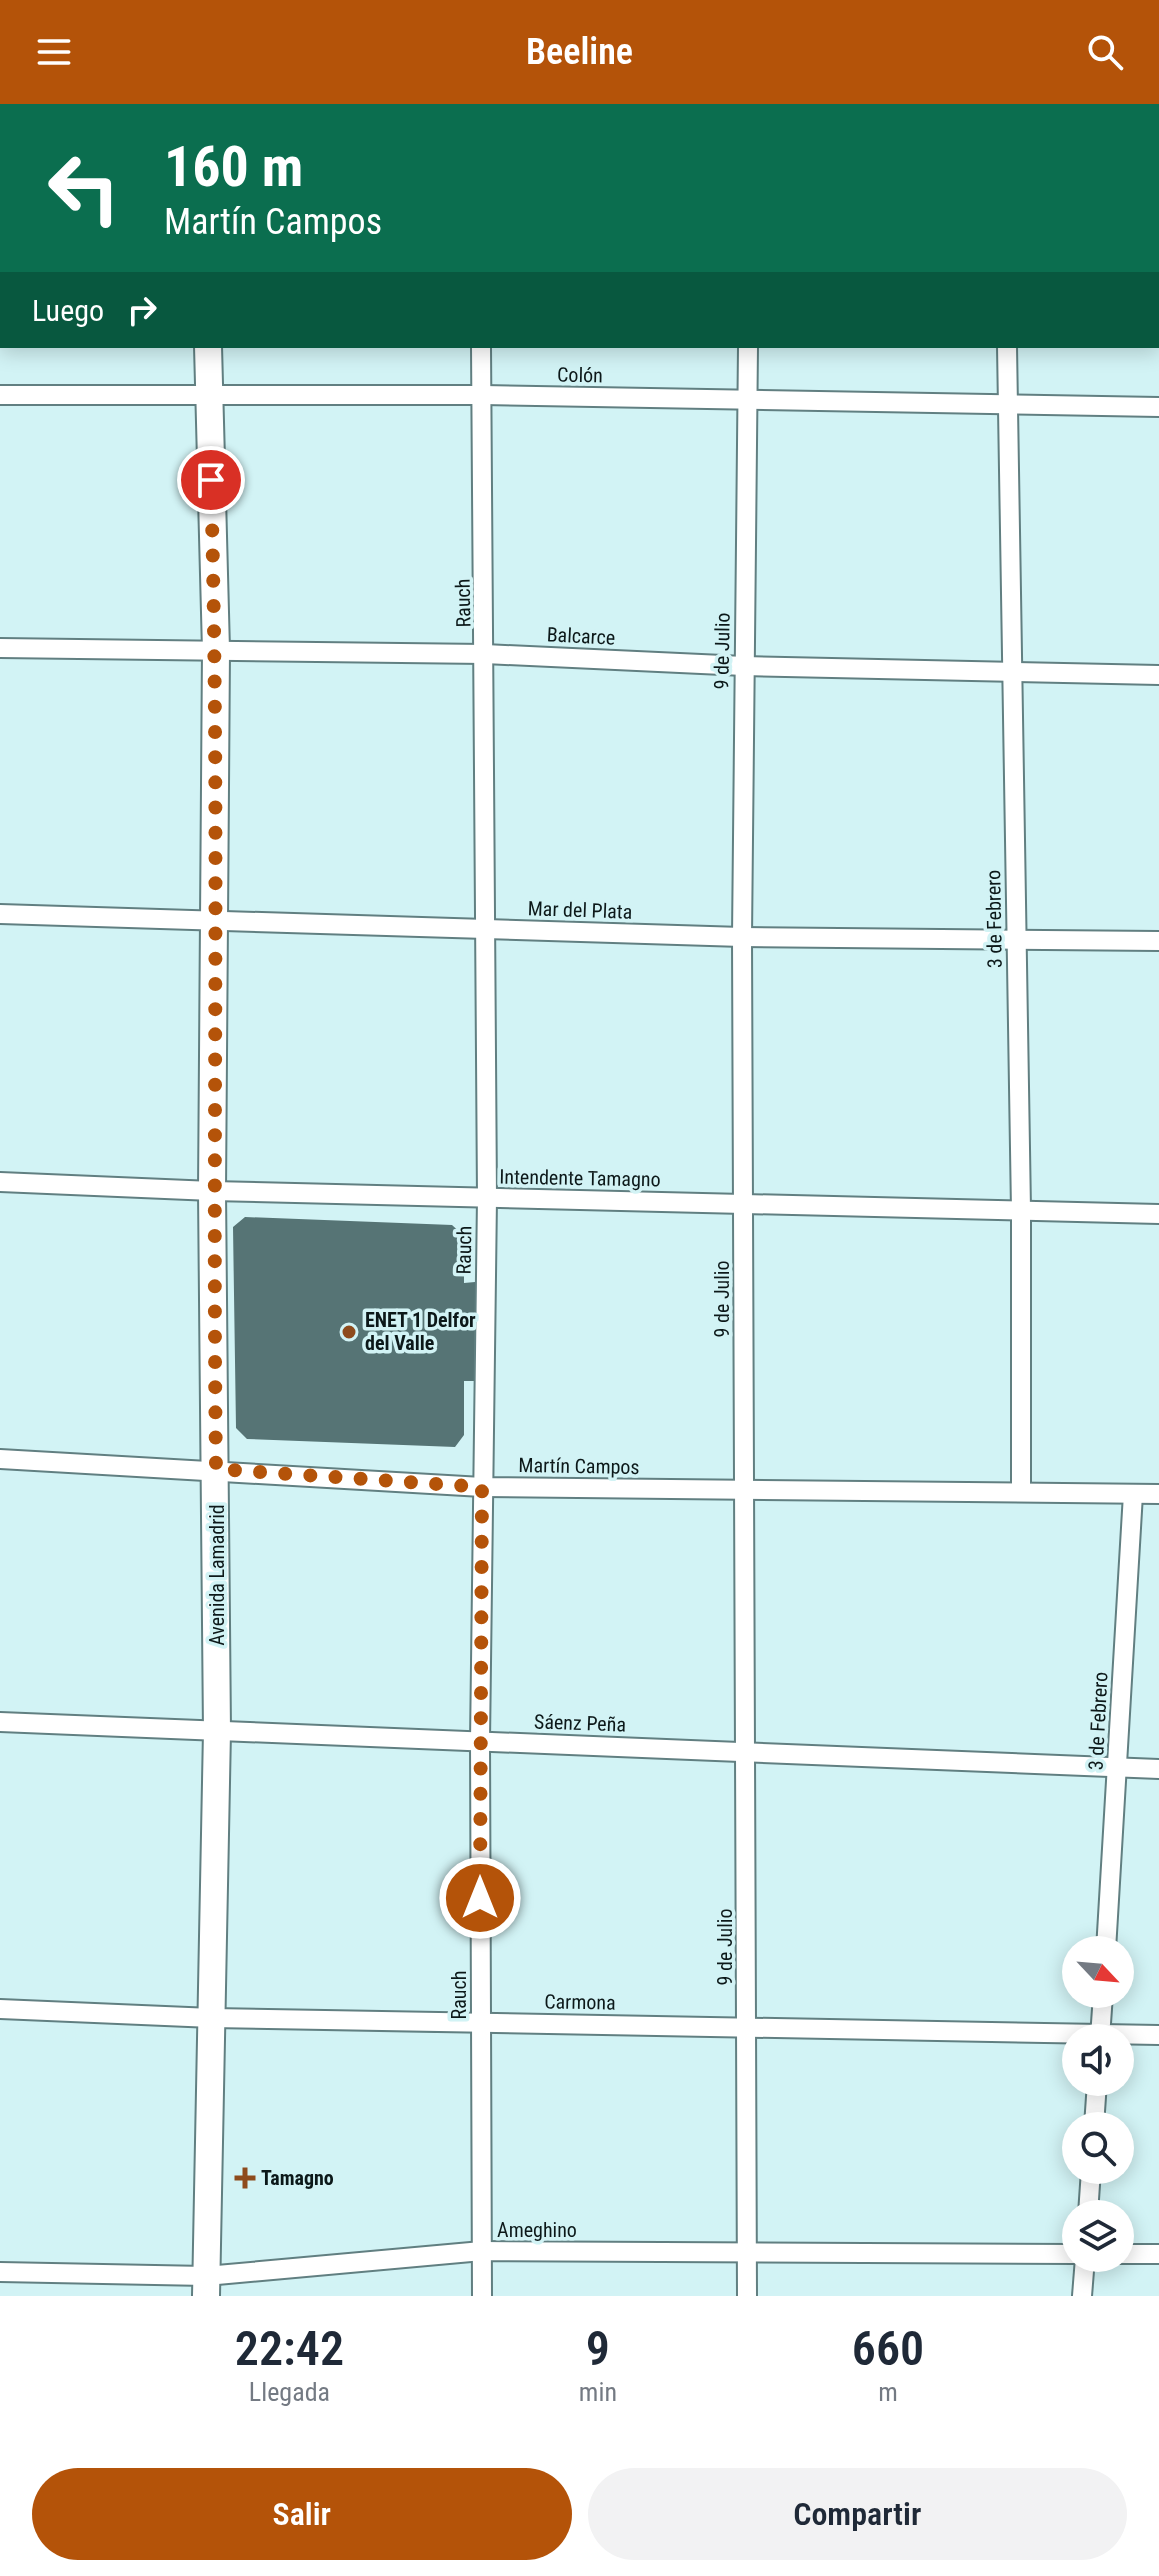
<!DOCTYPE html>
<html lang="es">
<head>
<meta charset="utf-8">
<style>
	body { margin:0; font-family:"Roboto Condensed",sans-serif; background:#f2f2f3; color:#1f2937; height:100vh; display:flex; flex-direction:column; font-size:30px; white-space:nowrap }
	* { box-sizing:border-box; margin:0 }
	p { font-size:26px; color:#747a83 }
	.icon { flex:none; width:44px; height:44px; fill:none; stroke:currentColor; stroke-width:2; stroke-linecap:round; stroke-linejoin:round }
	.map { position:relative; height:2192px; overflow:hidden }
	.side { display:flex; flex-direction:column; background:#fff; flex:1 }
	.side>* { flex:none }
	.hud { position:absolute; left:0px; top:0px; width:1160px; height:244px; box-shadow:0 4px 20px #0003; background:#0b6e4f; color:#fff; overflow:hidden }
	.needle { width:52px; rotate:116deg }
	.fabs { position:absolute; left:1062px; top:1832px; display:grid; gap:16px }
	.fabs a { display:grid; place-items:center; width:72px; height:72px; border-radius:50%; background:#fff; box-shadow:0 4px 20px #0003; font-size:40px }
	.pin { position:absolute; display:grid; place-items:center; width:68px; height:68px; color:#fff; margin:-34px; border:4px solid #fff; border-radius:50%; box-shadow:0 2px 8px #0007 }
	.me { position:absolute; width:88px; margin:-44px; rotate:0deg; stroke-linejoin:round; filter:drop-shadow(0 0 6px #0008) }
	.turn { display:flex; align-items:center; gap:28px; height:168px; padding:0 32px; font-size:36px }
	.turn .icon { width:104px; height:104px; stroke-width:2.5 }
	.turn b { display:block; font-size:56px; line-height:68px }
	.then { display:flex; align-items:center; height:76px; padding:0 32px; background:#0003; gap:16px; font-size:30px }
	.eta { display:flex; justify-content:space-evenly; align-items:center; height:136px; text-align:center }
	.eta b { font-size:48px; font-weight:600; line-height:56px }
	.button { display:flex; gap:16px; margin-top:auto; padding:16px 32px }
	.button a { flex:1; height:92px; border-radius:48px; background:#b45309; color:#fff; font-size:32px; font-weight:600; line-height:92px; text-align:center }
	.button a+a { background:#f2f2f3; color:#1f2937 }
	header { display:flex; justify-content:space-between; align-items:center; height:104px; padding:0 32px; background:#b45309; color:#fff; font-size:36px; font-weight:600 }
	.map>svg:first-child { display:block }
	.building { fill:#567475 }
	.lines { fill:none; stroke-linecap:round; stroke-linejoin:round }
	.street-casing { stroke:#617f81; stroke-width:22 }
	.secondary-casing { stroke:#617f81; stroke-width:30 }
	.street { stroke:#fff; stroke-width:18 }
	.secondary { stroke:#fff; stroke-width:26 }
	.route { stroke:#b45309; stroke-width:14; stroke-dasharray:0 25.2 }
	.poi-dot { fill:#8e4b1d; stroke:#d2f3f5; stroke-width:3 }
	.labels { text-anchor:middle; stroke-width:7; stroke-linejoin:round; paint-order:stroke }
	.street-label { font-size:20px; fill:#0c1819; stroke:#d2f3f5 }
	.poi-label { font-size:20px; font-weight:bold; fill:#0c1819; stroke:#d2f3f5; text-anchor:start }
</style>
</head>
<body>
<header><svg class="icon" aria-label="menu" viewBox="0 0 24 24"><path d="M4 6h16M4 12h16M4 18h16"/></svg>Beeline<svg class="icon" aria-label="search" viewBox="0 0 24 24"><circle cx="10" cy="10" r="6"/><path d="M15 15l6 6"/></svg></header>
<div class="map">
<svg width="1159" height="2192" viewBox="0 0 1159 2192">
	<rect width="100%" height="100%" fill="#d2f3f5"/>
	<!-- building -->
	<polygon class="building" points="245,1113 452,1121 464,1132 464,1179 475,1178 476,1277 464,1277 464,1331 455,1343 247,1335 236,1324 233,1123"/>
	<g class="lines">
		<!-- street casing -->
		<g class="street-casing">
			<g id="street">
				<polyline points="472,0 472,2"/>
				<polyline points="749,0 749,2"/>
				<polyline points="1003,0 1003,2"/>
				<polyline points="0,29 2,29"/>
				<polyline points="1158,44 1159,44"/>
				<polyline points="481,242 487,1094 480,1637 482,2192"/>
				<polyline points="1007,242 1021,1106 1021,1387"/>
				<polyline points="0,291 483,291 1159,303"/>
				<polyline points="0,544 485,550 744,562 1159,571"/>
				<polyline points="0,810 742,833 1159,837"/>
				<polyline points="0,1078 212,1087 1159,1110"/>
				<polyline points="0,1355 482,1383 1159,1390"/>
				<polyline points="0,1618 1159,1665"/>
				<polyline points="1106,1846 1133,1390"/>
				<polyline points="0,1905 212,1914 1159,1931"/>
				<polyline points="1100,1934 1103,1890"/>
				<polyline points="1094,2022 1097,1978"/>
				<polyline points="1088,2110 1091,2066"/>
				<polyline points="1120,2150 1159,2150"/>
				<polyline points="0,2168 206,2172 482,2147 1076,2150"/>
				<polyline points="747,2192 742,833 748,242"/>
				<polyline points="1082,2192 1085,2154"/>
			</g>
		</g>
		<!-- secondary casing -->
		<g class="secondary-casing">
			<g id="secondary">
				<polyline points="206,0 206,2"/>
				<polyline points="206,2192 217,1627 212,1087 216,546 208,242"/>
			</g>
		</g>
		<!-- street -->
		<use href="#street" class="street"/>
		<!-- secondary -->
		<use href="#secondary" class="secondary"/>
	</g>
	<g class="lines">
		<!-- route -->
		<path class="route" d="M211,376C220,705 212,1035 216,1365L482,1383L480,1794"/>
	</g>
	<!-- markers -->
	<g class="poi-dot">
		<circle cx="349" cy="1228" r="8"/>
		<path d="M241 2062h8v8h8v8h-8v8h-8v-8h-8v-8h8z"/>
	</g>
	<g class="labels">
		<!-- street labels -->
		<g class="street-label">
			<text transform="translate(580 271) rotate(1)" y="7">Colón</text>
			<text transform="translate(463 499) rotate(-91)" y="7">Rauch</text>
			<text transform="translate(581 532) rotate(3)" y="7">Balcarce</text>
			<text transform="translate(722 547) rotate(-89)" y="7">9 de Julio</text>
			<text transform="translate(580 806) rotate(2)" y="7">Mar del Plata</text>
			<text transform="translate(994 815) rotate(-91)" y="7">3 de Febrero</text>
			<text transform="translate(580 1074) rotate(1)" y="7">Intendente Tamagno</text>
			<text transform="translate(464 1146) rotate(-89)" y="7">Rauch</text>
			<text transform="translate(722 1195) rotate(-90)" y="7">9 de Julio</text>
			<text transform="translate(579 1362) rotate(1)" y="7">Martín Campos</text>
			<text transform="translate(217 1471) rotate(-90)" y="7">Avenida Lamadrid</text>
			<text transform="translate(1098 1617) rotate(-87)" y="7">3 de Febrero</text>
			<text transform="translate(580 1619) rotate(2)" y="7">Sáenz Peña</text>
			<text transform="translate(725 1843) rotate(-90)" y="7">9 de Julio</text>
			<text transform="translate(459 1891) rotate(-90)" y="7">Rauch</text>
			<text transform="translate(580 1898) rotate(1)" y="7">Carmona</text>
			<text x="537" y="2133">Ameghino</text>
		</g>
		<!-- poi labels -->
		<g class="poi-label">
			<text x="365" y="1223">ENET 1 Delfor<tspan x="365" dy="23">del Valle</tspan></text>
			<text x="261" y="2081">Tamagno</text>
		</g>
	</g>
</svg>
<div class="fabs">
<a><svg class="needle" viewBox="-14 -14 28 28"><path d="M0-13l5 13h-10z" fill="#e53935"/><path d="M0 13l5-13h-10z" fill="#747a83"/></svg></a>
<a><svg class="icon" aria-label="sound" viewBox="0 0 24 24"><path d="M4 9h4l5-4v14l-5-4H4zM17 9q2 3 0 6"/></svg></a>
<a><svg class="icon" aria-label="search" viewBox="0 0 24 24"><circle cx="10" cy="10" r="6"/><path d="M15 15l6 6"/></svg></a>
<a><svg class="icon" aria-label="layers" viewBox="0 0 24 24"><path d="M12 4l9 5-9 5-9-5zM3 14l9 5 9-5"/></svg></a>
</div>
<div class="pin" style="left:211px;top:376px;background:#d93025"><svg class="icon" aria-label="arrive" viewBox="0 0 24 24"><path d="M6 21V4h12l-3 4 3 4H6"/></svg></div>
<svg class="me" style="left:480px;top:1794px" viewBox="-20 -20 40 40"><circle r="17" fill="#b45309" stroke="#fff" stroke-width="3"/><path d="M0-11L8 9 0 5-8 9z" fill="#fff"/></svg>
<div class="hud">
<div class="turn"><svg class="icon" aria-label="left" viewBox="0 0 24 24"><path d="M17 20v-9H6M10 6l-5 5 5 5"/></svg><div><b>160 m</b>Martín Campos</div></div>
<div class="then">Luego<svg class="icon" aria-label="right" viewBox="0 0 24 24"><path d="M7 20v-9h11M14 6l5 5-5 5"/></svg></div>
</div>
</div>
<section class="side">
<div class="eta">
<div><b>22:42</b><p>Llegada</p></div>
<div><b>9</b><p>min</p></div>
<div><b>660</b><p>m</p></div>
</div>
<div class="button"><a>Salir</a><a>Compartir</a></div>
</section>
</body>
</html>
